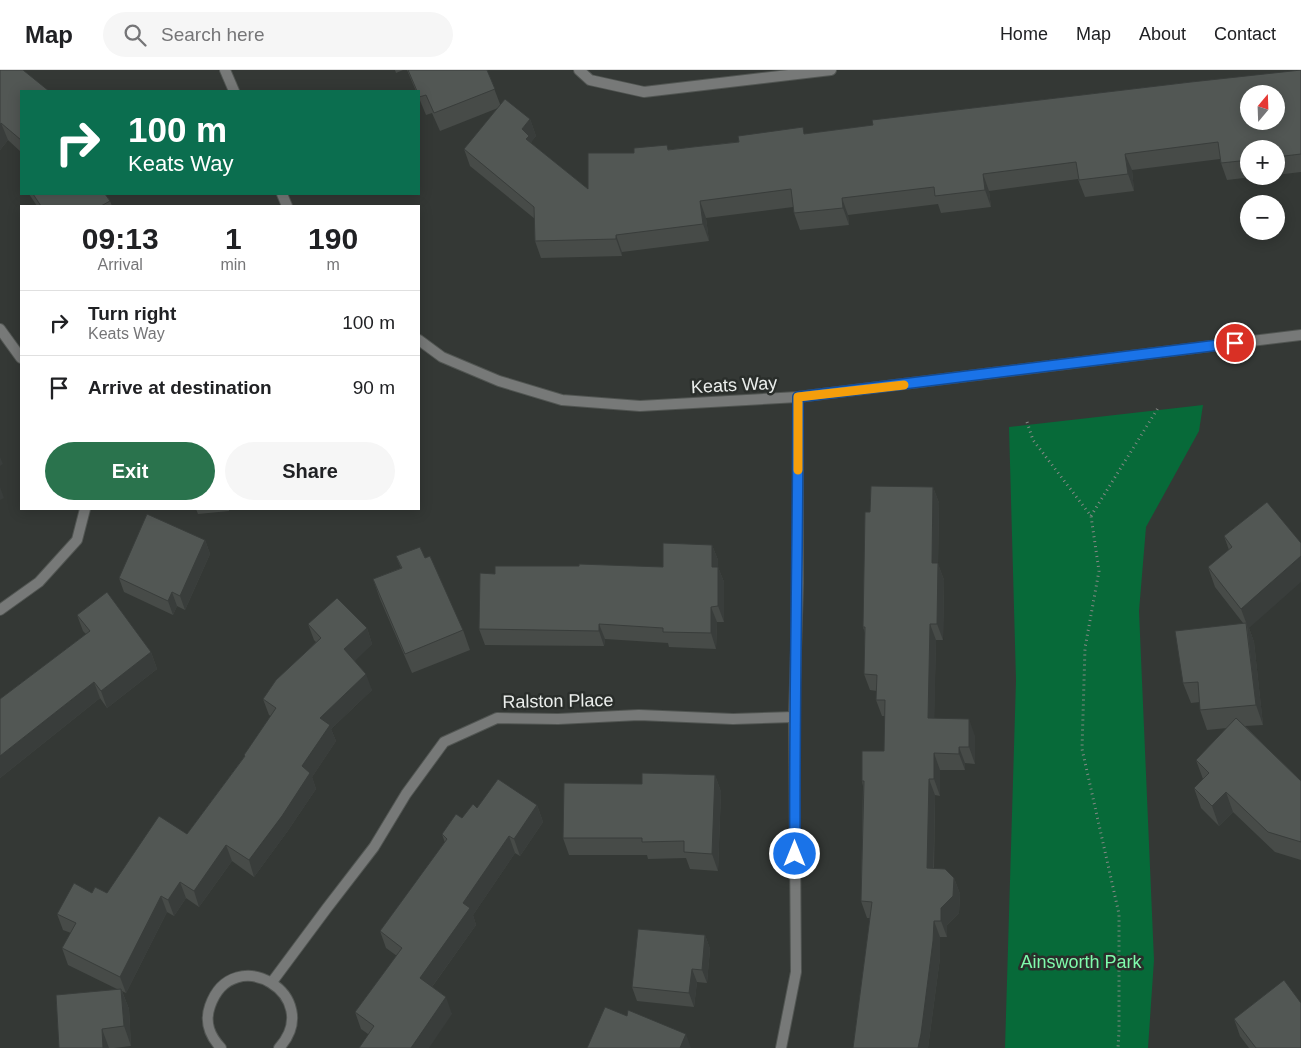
<!DOCTYPE html>
<html lang="en">
<head>
<meta charset="utf-8">
<style>
	body { margin:0; font-family:Arial,sans-serif; background:#f6f6f6; color:#202124; height:100vh; display:flex; flex-direction:column; font-size:19px; white-space:nowrap }
	* { box-sizing:border-box; margin:0 }
	p { font-size:16px; color:#757577 }
	.icon { flex:none; width:28px; height:28px; fill:none; stroke:currentColor; stroke-width:2; stroke-linecap:round; stroke-linejoin:round }
	.map { position:relative; flex:1; overflow:hidden }
	.panel { position:absolute; left:20px; top:135px; width:400px; height:305px; display:flex; flex-direction:column; background:#fff; border-radius:0px; box-shadow:0 2px 12px #0003 }
	.panel>* { flex:none }
	.guide { position:absolute; left:20px; top:20px; width:400px; height:105px; border-radius:0px; box-shadow:0 2px 12px #0003; background:#0b6e4f; color:#fff; overflow:hidden }
	.needle { width:32px; rotate:19deg }
	.fabs { position:absolute; left:1240px; top:15px; display:grid; gap:10px }
	.fabs a { display:grid; place-items:center; width:45px; height:45px; border-radius:50%; background:#fff; box-shadow:0 2px 12px #0003; font-size:25px }
	.pin { position:absolute; display:grid; place-items:center; width:42px; height:42px; color:#fff; margin:-21px; border:2px solid #fff; border-radius:50%; box-shadow:0 1px 5px #0007 }
	.me { position:absolute; width:55px; margin:-28px; rotate:0deg; stroke-linejoin:round; filter:drop-shadow(0 0 4px #0008) }
	.turn { display:flex; align-items:center; gap:18px; height:105px; padding:0 25px; font-size:22px }
	.turn .icon { width:65px; height:65px; stroke-width:2.5 }
	.turn b { display:block; font-size:35px; line-height:42px }
	.eta { display:flex; justify-content:space-evenly; align-items:center; height:85px; text-align:center }
	.eta b { font-size:30px; font-weight:700; line-height:35px }
	.action { display:flex; gap:10px; margin-top:auto; padding:10px 25px }
	.action a { flex:1; height:58px; border-radius:30px; background:#2a734d; color:#fff; font-size:20px; font-weight:700; line-height:58px; text-align:center }
	.action a+a { background:#f6f6f6; color:#202124 }
	ul { padding:0; list-style:none }
	li { display:flex; align-items:center; gap:15px; height:65px; padding:0 25px; border-top:1px solid #e0e0e0 }
	li div { flex:1 }
	li b { display:block; font-size:19px }
	li em { font-style:normal }
	header { display:flex; align-items:center; gap:30px; box-sizing:border-box; height:70px; padding:0 25px; background:#fff; border-bottom:1px solid #e0e0e0 }
	header strong { font-size:24px }
	nav { display:flex; gap:28px; margin-inline-start:auto; font-size:18px }
	.search { width:350px; height:45px; background:#f6f6f6; display:flex; align-items:center; gap:12px; box-sizing:border-box; padding:0 18px; border-radius:28px; color:#757577; font-size:19px }
	.map>svg:first-child { display:block }
	.green { fill:#076a39 }
	.lines { fill:none; stroke-linecap:round; stroke-linejoin:round }
	.minor-casing { stroke:#515552; stroke-width:12 }
	.tertiary-casing { stroke:#515552; stroke-width:12 }
	.path { stroke:#858986; stroke-width:3; stroke-dasharray:1 4; stroke-linecap:butt }
	.minor { stroke:#777978; stroke-width:10 }
	.tertiary { stroke:#777978; stroke-width:10 }
	.wall { fill:#474b48 }
	.shaded-wall { fill:#393d3b }
	.building { fill:#525754; stroke:#393d3b; fill-rule:evenodd }
	.route-casing { stroke:#114b97; stroke-width:12 }
	.route { stroke:#1a73e8; stroke-width:9 }
	.slow { stroke:#f59e0b; stroke-width:9 }
	.labels { text-anchor:middle; stroke-width:5; stroke-linejoin:round; paint-order:stroke }
	.street-label { font-size:18px; fill:#ebeeec; stroke:#2a2e2b }
	.park-label { font-size:18px; fill:#7ffbac; stroke:#2a2e2b }
</style>
</head>
<body>
<header>
<strong>Map</strong>
<div class="search"><svg class="icon" aria-label="search" viewBox="0 0 24 24"><circle cx="10" cy="10" r="6"/><path d="M15 15l6 6"/></svg>Search here</div>
<nav><a>Home</a><a>Map</a><a>About</a><a>Contact</a></nav>
</header>
<div class="map">
<svg width="1301" height="978" viewBox="0 0 1301 978">
	<rect width="100%" height="100%" fill="#343835"/>
	<!-- green -->
	<polygon class="green" points="1203,335 1199,361 1146,457 1139,541 1154,890 1148,978 1005,978 1016,610 1009,357"/>
	<g class="lines">
		<!-- minor casing -->
		<g class="minor-casing">
			<g id="minor">
				<polyline points="579,0 590,10 644,22 831,0"/>
				<polyline points="0,259 21,288"/>
				<polyline points="0,540 39,512 77,470 85,439"/>
				<polyline points="272,912 327,838 374,777 406,724 444,672 497,648 558,649 639,645 733,649 794,647"/>
				<path d="M221,978C210,966 204,953 210,936C233,870 326,926 279,978"/>
				<polyline points="781,978 796,902 794,647 798,513 798,327"/>
			</g>
		</g>
		<!-- tertiary casing -->
		<g class="tertiary-casing">
			<g id="tertiary">
				<polyline points="225,0 234,21"/>
				<polyline points="282,124 287,136"/>
				<polyline points="419,270 442,287 499,311 562,330 640,336 798,327 1301,265"/>
			</g>
		</g>
		<!-- path -->
		<g class="path">
			<polyline points="1027,352 1033,370 1091,446 1099,501 1085,578 1082,679 1119,844 1119,961 1118,978"/>
			<polyline points="1091,446 1158,338"/>
		</g>
		<!-- minor -->
		<use href="#minor" class="minor"/>
		<!-- tertiary -->
		<use href="#tertiary" class="tertiary"/>
	</g>
	<!-- wall -->
	<g class="wall">
		<polygon points="0,0 21,21 21,82 8,70 0,80"/>
		<polygon points="395,0 403,0 396,3"/>
		<polygon points="407,0 487,0 500,34 530,49 536,66 531,72 532,74 588,119 634,83 693,77 805,64 1301,0 1301,102 1276,105 1276,79 1249,79 1249,106 1261,106 1227,110 1221,93 1220,89 1132,100 1134,121 1085,127 1078,109 989,121 991,137 941,143 938,134 848,145 849,155 800,160 794,143 793,137 706,148 709,171 622,182 622,186 541,188 535,171 535,149 470,96 464,79 498,38 440,61 432,43 426,45 419,28 419,21 416,21"/>
		<polygon points="29,124 105,124 110,131 112,136 37,136"/>
		<polygon points="933,417 939,433 938,494 944,510 943,570 936,570 934,648 975,666 975,694 965,693 965,700 940,700 940,726 935,725 934,799 954,808 960,824 959,843 947,855 947,867 940,867 940,888 928,978 853,978 870,848 867,848 861,831 863,716 862,711 884,681 885,646 882,646 876,630 877,621 870,620 864,604 865,563 863,557 870,442"/>
		<polygon points="1267,432 1249,558 1254,572 1263,655 1245,656 1301,711 1301,790 1275,782 1233,742 1219,756 1201,738 1194,718 1203,709 1196,690 1227,658 1207,660 1200,640 1200,632 1191,633 1183,613 1243,553 1215,517 1208,497 1229,480 1224,466"/>
		<polygon points="196,439 229,439 229,441 198,444"/>
		<polygon points="205,470 210,484 185,540 177,536 173,545 124,522 119,508"/>
		<polygon points="712,475 718,490 718,497 724,512 724,552 717,552 716,579 669,577 668,573 605,569 604,576 485,575 479,559 495,504 663,497"/>
		<polygon points="396,486 425,488 463,560 470,580 412,603 380,529 373,509 401,498"/>
		<polygon points="77,545 151,582 157,599 107,638 100,628 0,708 0,629 86,564 83,561"/>
		<polygon points="308,554 367,558 372,574 354,591 372,620 331,659 336,671 312,707 316,719 287,762 254,807 232,791 199,837 186,828 174,846 167,842 126,923 122,921 129,939 131,976 114,978 59,978 119,920 68,895 62,878 71,863 63,860 57,844 92,823 107,823 187,764 244,687 244,685 271,646 269,645 263,629 316,572 314,570"/>
		<polygon points="715,705 721,722 718,801 690,799 686,788 648,789 647,785 569,785 563,768 642,714"/>
		<polygon points="537,735 543,752 520,786 515,783 473,845 476,855 432,917 452,944 368,964 361,959 355,942 397,886 386,878 380,861 445,773 442,764 462,748 477,738"/>
		<polygon points="705,865 710,879 707,913 697,912 694,937 637,931 632,917"/>
		<polygon points="1234,949 1301,978 1249,978 1240,966"/>
	</g>
	<!-- shaded-wall -->
	<g class="shaded-wall">
		<polygon points="530,49 536,66 531,72 535,82 528,75 522,59"/>
		<polygon points="1,53 8,70 0,80 0,55"/>
		<polygon points="1125,84 1132,100 1134,121 1128,104"/>
		<polygon points="983,104 989,121 991,137 985,120"/>
		<polygon points="842,128 848,145 849,155 843,138"/>
		<polygon points="700,131 706,148 709,171 703,154"/>
		<polygon points="616,165 622,182 622,186 616,169"/>
		<polygon points="0,387 3,394 0,396"/>
		<polygon points="0,417 4,428 0,430"/>
		<polygon points="933,417 939,433 938,494 944,510 943,570 937,554 932,493"/>
		<polygon points="205,470 210,484 185,540 180,526"/>
		<polygon points="712,475 718,490 718,513 712,497"/>
		<polygon points="1301,486 1301,512 1249,558 1254,572 1263,655 1256,635 1247,555 1241,539"/>
		<polygon points="718,497 724,512 724,552 718,536"/>
		<polygon points="172,522 177,536 173,545 168,531"/>
		<polygon points="711,537 717,552 716,579 711,563"/>
		<polygon points="599,554 605,569 604,576 599,561"/>
		<polygon points="930,554 936,570 934,665 928,648"/>
		<polygon points="367,558 372,574 350,596 344,579"/>
		<polygon points="151,582 157,599 107,638 101,621"/>
		<polygon points="366,604 372,620 331,659 336,671 312,707 316,719 287,762 254,807 249,790 320,648"/>
		<polygon points="94,612 100,628 0,708 0,686"/>
		<polygon points="969,649 975,666 975,694 969,677"/>
		<polygon points="959,677 965,693 965,700 959,684"/>
		<polygon points="934,683 940,700 940,726 934,709"/>
		<polygon points="715,705 721,722 718,801 712,784"/>
		<polygon points="929,709 935,725 933,815 927,798"/>
		<polygon points="1226,722 1233,742 1219,756 1212,736"/>
		<polygon points="537,735 543,752 520,786 514,769"/>
		<polygon points="509,766 515,783 473,845 476,855 426,925 420,908 463,833"/>
		<polygon points="226,775 232,791 199,837 194,821"/>
		<polygon points="954,808 960,824 959,843 947,855 947,867 941,851 941,838"/>
		<polygon points="180,812 186,828 174,846 168,830"/>
		<polygon points="161,826 167,842 126,923 120,907"/>
		<polygon points="934,851 940,867 940,888 928,978 918,978"/>
		<polygon points="705,865 710,879 707,913 702,900"/>
		<polygon points="692,899 697,912 694,937 689,923"/>
		<polygon points="121,919 129,939 131,976 124,956"/>
		<polygon points="446,927 452,944 429,978 411,978"/>
		<polygon points="102,959 109,978 103,978"/>
		<polygon points="686,964 691,978 680,978"/>
	</g>
	<!-- building -->
	<g class="building">
		<polygon points="0,0 23,0 49,21 21,21 21,70 1,53 0,55"/>
		<polygon points="408,0 487,0 495,19 434,43 426,25 419,27 419,21 417,21"/>
		<path d="M1301,0V84L1276,87V79H1249V90L1221,93L1218,72L1125,84L1128,104L1079,110L1076,92L983,104L985,120L935,126L934,117L842,128L843,138L794,143L791,119L700,131L703,154L616,165V169L535,171L534,137L464,79L505,29L530,49L522,59L529,66L526,69L588,119V83H634V78L667,75L668,80L693,77L739,72L738,66L803,57L804,64L873,55L872,50L1191,12ZM1249,24H1276V51H1249Z"/>
		<polygon points="33,124 105,124 110,131 101,136 41,136"/>
		<polygon points="871,416 933,417 932,493 938,493 937,554 930,554 928,648 969,649 969,677 959,677 959,684 934,683 934,709 929,709 927,798 945,799 954,808 953,826 941,838 941,851 934,851 933,871 921,964 918,978 853,978 872,832 861,831 864,711 862,711 862,681 884,681 885,630 876,630 877,605 864,604 865,557 863,557 865,442 870,442"/>
		<polygon points="1267,432 1301,473 1301,486 1241,539 1208,497 1232,477 1224,466"/>
		<polygon points="147,444 205,470 180,526 172,522 168,531 119,508"/>
		<polygon points="663,473 712,475 712,497 718,497 718,536 711,537 711,563 663,562 663,558 599,554 599,561 479,559 480,503 495,504 495,496 579,496 579,494 663,497"/>
		<polygon points="420,477 425,488 430,486 463,560 405,584 373,509 402,498 396,486"/>
		<polygon points="107,522 151,582 101,621 94,612 0,686 0,629 90,561 77,545"/>
		<polygon points="337,528 367,558 344,579 366,604 320,648 330,655 302,696 310,703 282,746 249,790 226,775 194,821 180,812 168,830 161,826 120,907 62,878 76,853 57,844 74,813 92,823 95,817 107,823 159,746 187,764 245,686 244,685 276,638 263,629 276,610 321,568 308,554"/>
		<polygon points="1246,553 1256,635 1200,640 1198,612 1183,613 1175,561"/>
		<polygon points="1236,648 1301,711 1301,772 1268,762 1226,722 1212,736 1194,718 1209,703 1196,690"/>
		<polygon points="642,703 715,705 712,784 684,782 684,771 642,772 642,768 563,768 564,713 642,714"/>
		<polygon points="498,709 537,735 514,769 509,766 463,833 470,838 420,908 446,927 411,978 359,978 374,956 355,942 402,878 380,861 447,769 442,764 456,744 462,748 473,734 477,738"/>
		<polygon points="638,859 705,865 702,900 692,899 689,923 632,917"/>
		<polygon points="1284,910 1301,933 1301,978 1256,978 1234,949"/>
		<polygon points="121,919 124,956 102,959 103,978 59,978 56,925"/>
		<polygon points="605,937 627,946 628,940 686,964 680,978 587,978"/>
	</g>
	<g class="lines">
		<!-- route casing -->
		<g class="route-casing">
			<path id="route" d="M795,784C794,632 798,480 798,327L1235,273"/>
		</g>
		<!-- route -->
		<use href="#route" class="route"/>
		<!-- slow -->
		<polyline class="slow" points="798,400 798,327 904,315"/>
	</g>
	<g class="labels">
		<!-- street labels -->
		<g class="street-label">
			<text transform="translate(734 315) rotate(-3)" y="6">Keats Way</text>
			<text transform="translate(558 631) rotate(-1)" y="6">Ralston Place</text>
		</g>
		<!-- park labels -->
		<g class="park-label">
			<text x="1081" y="898">Ainsworth Park</text>
		</g>
	</g>
</svg>
<div class="fabs">
<a><svg class="needle" viewBox="-14 -14 28 28"><path d="M0-13l5 13h-10z" fill="#e53935"/><path d="M0 13l5-13h-10z" fill="#757577"/></svg></a>
<a>+</a>
<a>−</a>
</div>
<div class="pin" style="left:1235px;top:273px;background:#d93025"><svg class="icon" aria-label="arrive" viewBox="0 0 24 24"><path d="M6 21V4h12l-3 4 3 4H6"/></svg></div>
<svg class="me" style="left:795px;top:784px" viewBox="-20 -20 40 40"><circle r="17" fill="#1a73e8" stroke="#fff" stroke-width="3"/><path d="M0-11L8 9 0 5-8 9z" fill="#fff"/></svg>
<div class="guide">
<div class="turn"><svg class="icon" aria-label="right" viewBox="0 0 24 24"><path d="M7 20v-9h11M14 6l5 5-5 5"/></svg><div><b>100 m</b>Keats Way</div></div>
</div>
<section class="panel">
<div class="eta">
<div><b>09:13</b><p>Arrival</p></div>
<div><b>1</b><p>min</p></div>
<div><b>190</b><p>m</p></div>
</div>
<ul>
<li><svg class="icon" aria-label="right" viewBox="0 0 24 24"><path d="M7 20v-9h11M14 6l5 5-5 5"/></svg><div><b>Turn right</b><p>Keats Way</p></div><em>100 m</em></li>
<li><svg class="icon" aria-label="arrive" viewBox="0 0 24 24"><path d="M6 21V4h12l-3 4 3 4H6"/></svg><div><b>Arrive at destination</b></div><em>90 m</em></li>
</ul>
<div class="action"><a>Exit</a><a>Share</a></div>
</section>
</div>
</body>
</html>
